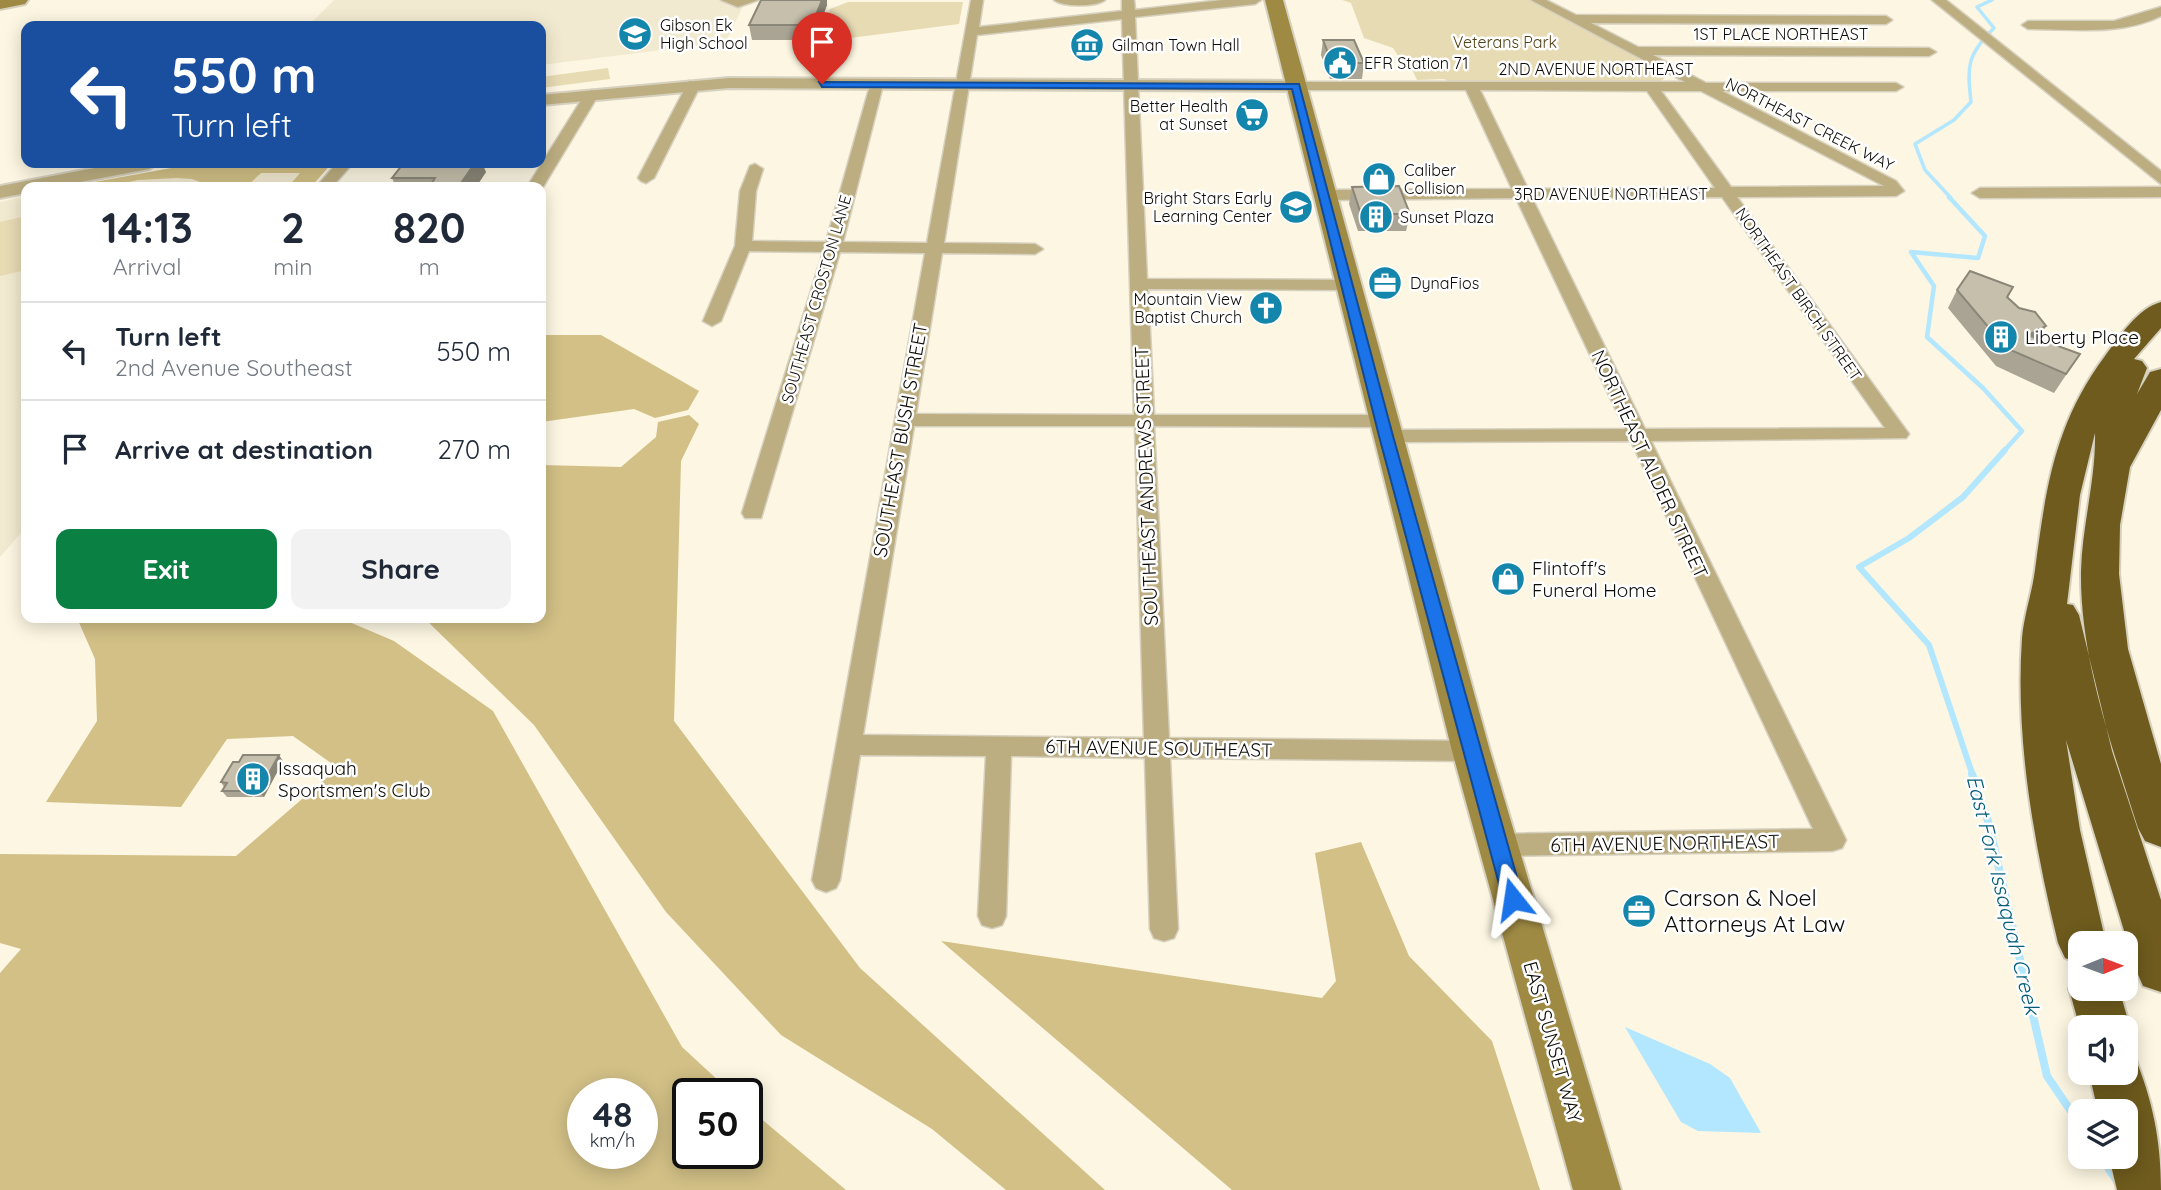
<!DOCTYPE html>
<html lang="en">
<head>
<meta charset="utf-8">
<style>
	body { margin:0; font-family:Quicksand,sans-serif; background:#f2f2f3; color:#1f2937; height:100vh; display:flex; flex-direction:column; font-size:26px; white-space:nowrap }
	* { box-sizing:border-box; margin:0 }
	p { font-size:23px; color:#747a83 }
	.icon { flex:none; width:38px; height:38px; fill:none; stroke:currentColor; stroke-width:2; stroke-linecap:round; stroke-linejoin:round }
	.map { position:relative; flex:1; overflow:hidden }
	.panel { position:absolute; left:21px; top:182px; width:525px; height:441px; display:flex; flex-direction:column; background:#fff; border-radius:14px; box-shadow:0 4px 18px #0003 }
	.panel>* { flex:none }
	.top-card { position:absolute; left:21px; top:21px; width:525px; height:147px; border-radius:14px; box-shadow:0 4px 18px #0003; background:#1a4fa0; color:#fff; overflow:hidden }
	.needle { width:46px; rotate:89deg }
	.buttons { position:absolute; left:2068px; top:931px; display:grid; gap:14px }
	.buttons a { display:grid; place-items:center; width:70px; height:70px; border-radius:14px; background:#fff; box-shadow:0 4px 18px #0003; font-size:35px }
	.speed { position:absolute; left:567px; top:1078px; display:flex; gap:14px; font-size:35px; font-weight:700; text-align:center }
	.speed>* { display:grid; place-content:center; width:91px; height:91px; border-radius:50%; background:#fff; box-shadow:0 4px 18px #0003; line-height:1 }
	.speed small { font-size:18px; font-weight:400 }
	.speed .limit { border:4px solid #111; border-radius:10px; background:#fff; color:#111 }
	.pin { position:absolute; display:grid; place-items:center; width:60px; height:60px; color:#fff; margin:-72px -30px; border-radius:50% 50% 50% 0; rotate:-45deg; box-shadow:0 0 7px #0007 }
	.pin .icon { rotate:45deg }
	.me { position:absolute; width:77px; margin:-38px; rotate:345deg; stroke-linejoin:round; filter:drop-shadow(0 0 5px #0008) }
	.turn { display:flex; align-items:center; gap:24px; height:147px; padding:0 35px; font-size:32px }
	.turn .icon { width:91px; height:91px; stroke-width:2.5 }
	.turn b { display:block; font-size:49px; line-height:60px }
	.eta { display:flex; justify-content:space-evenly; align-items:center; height:119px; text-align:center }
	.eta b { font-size:42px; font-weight:700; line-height:49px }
	.cta { display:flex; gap:14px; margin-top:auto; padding:14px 35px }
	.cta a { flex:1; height:80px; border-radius:14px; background:#0b8043; color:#fff; font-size:28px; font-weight:700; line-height:80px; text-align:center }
	.cta a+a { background:#f2f2f3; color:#1f2937 }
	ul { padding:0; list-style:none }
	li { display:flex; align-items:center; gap:21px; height:98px; padding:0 35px; border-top:2px solid #e0e1e3 }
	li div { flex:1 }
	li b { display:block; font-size:26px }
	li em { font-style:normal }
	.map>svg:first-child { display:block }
	.built { fill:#f2ead0 }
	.green { fill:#e7dbb4 }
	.forest { fill:#d2c086; fill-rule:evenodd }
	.water { fill:#b2e7ff }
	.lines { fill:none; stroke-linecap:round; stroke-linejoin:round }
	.stream-far3 { stroke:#b2e7ff; stroke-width:3.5 }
	.stream-far2 { stroke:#b2e7ff; stroke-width:4.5 }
	.stream-far1 { stroke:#b2e7ff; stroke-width:6 }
	.stream { stroke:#b2e7ff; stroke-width:8 }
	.minor-casing { stroke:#d6d0bf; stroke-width:3 }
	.tertiary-casing { stroke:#d6d0bf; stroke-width:4 }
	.secondary-casing { stroke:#d6d0bf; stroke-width:4 }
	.motorway-casing { stroke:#d6d0bf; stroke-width:4 }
	.minor { fill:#bcae81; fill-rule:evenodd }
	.tertiary { fill:#bcae81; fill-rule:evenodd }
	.secondary { fill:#9f8a43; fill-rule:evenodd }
	.motorway { fill:#6e5b1d; fill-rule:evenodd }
	.wall { fill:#a9a494 }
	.shaded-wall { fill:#8a8678 }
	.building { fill:#c5bfac; stroke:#8a8678; stroke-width:2 }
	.route { fill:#1a73e8; stroke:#114b97; stroke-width:2 }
	.labels { text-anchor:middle; stroke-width:5; stroke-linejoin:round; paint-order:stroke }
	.far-poi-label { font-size:16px; fill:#0d0b06; stroke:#fff; text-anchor:start }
	.far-street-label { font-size:16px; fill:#0d0b06; stroke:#fff }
	.far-park-label { font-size:16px; fill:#4f4214; stroke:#fff }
	.poi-label { font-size:19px; fill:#0d0b06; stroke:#fff; text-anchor:start }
	.street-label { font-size:19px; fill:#0d0b06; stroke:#fff }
	.water-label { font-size:21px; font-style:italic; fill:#005c79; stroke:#fff }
	.near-poi-label { font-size:23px; fill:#0d0b06; stroke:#fff; text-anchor:start }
</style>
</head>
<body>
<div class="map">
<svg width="2161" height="1190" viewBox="0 0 2161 1190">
	<rect width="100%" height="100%" fill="#fcf6e2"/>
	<!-- built -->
	<g class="built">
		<polygon points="334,0 720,0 743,6 726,42 541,65 541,26 308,26"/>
		<polygon points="199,163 332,163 311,187 67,187"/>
		<polygon points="26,196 26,527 0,557 0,202"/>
	</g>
	<!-- green -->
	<g class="green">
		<polygon points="1342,0 1534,0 1619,45 1667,76 1660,82 1451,83 1444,79 1417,80 1409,63 1402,62 1393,48 1364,38 1351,3"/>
		<polygon points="848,2 963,2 959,24 819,42 830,9"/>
		<polygon points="608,68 610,79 541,88 541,77"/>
		<polygon points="26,216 26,270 0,276 0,222"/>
	</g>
	<!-- forest -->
	<g class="forest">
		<polygon points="199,163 332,163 311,187 288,187 300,173 261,173 246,187 213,187 192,179 177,178 138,180 104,187 67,187"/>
		<polygon points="541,335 601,335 699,391 688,410 655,418 634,409 541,422"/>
		<polygon points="689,415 699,424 681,461 674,721 860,968 1105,1190 1006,1190 932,1129 781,1035 666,912 534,725 424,618 541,618 541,465 621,467 656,437 658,422"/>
		<path d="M77,618H340L394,641L493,711L682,1047L733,1094H688V1153H747V1107L846,1190H0V973L21,949L0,943V854L236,856L338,768L293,736L227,739L181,807L46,802L97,721L95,659ZM583,1094H642V1153H583Z"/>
		<polygon points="1361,842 1409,956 1492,1041 1540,1190 1232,1190 941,941 1322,998 1336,981 1315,853"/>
	</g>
	<!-- water -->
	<polygon class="water" points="1625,1027 1710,1064 1730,1078 1761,1133 1698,1131 1681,1122"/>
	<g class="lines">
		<!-- stream-far3 -->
		<path class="stream-far3" d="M1951,198L1925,170L1915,144L1954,120L1971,102C1967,65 1967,55 1994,28L1977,7L1992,0"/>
		<!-- stream-far2 -->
		<polyline class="stream-far2" points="1949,197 1985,236 1978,258 1911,252 1934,286 1927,337 1983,388 2022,431 2004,451"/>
		<!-- stream-far1 -->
		<polyline class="stream-far1" points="1973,776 1929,645 1859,567 1909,538 1963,497 2005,450"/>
		<!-- stream -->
		<g class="stream">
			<polyline points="1972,774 1988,821 2047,1076 2081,1126"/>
			<polyline points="2101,1157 2123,1190"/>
		</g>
		<!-- minor casing -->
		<g class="minor-casing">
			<g id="minor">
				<polygon points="721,0 758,0 738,7"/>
				<path d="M971,0H983L979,27L1122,11V0H1134L1135,10L1222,0H1261L1255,4L1135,17L1147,279L1348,280L1357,285L1348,290L1148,289L1154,415H1382L1392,421L1382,427L1154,426L1169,738L1471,741L1480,744L1484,751L1480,758L1471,761L1170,758L1178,929L1174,938L1164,941L1154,938L1150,929L1145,758L1011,756L1006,916L1002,925L992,928L982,925L978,916L986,756L860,755L840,880L836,888L826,892L816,888L812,880L925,253L840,252L761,518H745L742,513L823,252L749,251L721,321L712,326L703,321L735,246L740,191L750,166L755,164L763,169L756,191L752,241L826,242L871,82L883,85L843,242L927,243ZM1122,19L1134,415L916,414L942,253L1035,254L1043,249L1035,244L944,243L977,35ZM914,426H1135L1144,738L863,735Z"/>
				<path d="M1054,0H1105C1096,7 1063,7 1054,0Z"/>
				<path d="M1531,0H1546L1576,15L1886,16L1892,20L1886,24L1591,23L1638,47L1929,48L1936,52L1929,56L1653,55L1706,83H1896L1903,87L1896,91H1722L1896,181L1904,191L1896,196L1737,197L1906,430L1909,434L1906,438L1651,441L1846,840L1842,848L1832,851L1498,856L1488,853L1484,845L1488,837L1498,834L1813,829L1631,441L1386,442L1376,436L1386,430L1625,429L1516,198L1325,200L1317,195L1325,190L1512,189L1466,90H1296L1289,86L1296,82H1685ZM1480,90L1647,91L1715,188L1528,189ZM1661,91H1701L1884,186L1731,187ZM1722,197L1885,428L1645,429L1532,198Z"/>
				<polygon points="1932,0 1946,0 2161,171 2161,184"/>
				<path d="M2161,7V16C2120,36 2072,29 2028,29L2022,25L2028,21H2114Z"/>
				<polygon points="689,81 701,84 654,178 646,183 641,181 638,178"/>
				<polygon points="592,90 599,94 543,187 541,190 541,187 527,187 585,94"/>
				<polygon points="337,163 353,163 332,187 316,187"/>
				<polygon points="2161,187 2161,197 1980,198 1972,193 1980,188"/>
			</g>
		</g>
		<!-- tertiary casing -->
		<g class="tertiary-casing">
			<g id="tertiary">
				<polygon points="729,78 1296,81 1305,86 1296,91 729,88 541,105 541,95"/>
				<polygon points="121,163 158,163 149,169 54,187 26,187 26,193 0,198 0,186"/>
			</g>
		</g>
		<!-- secondary casing -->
		<g class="secondary-casing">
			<g id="secondary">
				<polygon points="0,0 28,0 25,4 0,9"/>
				<polygon points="1265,0 1283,0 1490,751 1621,1190 1573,1190 1452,751"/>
			</g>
		</g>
		<!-- motorway casing -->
		<g class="motorway-casing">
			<g id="motorway">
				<path d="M2161,302V328L2134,359L2142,361L2147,368L2137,394L2150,372L2161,369V410L2130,467L2120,525L2119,574L2128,649L2161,764V847L2145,841L2138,828C2112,746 2080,659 2081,572C2082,525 2096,480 2095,433L2080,495L2067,604L2073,605L2079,615L2112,751L2161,900V992L2143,986L2136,970L2066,740L2080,830L2106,943H2081V964L2065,958L2058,943C2034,843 2015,741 2022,638C2024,615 2032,593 2035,570C2046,488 2054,425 2105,356C2119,337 2138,308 2161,302Z"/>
				<polygon points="2081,971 2081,989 2119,989 2130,1027 2126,1035 2126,1027 2081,1027 2081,1032 2069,989 2076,973"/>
				<path d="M2126,1052L2134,1055C2153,1101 2161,1141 2161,1190H2117L2109,1157H2126V1111H2098L2089,1073H2126Z"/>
			</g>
		</g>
		<!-- minor -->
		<use href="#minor" class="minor"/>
		<!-- tertiary -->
		<use href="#tertiary" class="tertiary"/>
		<!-- secondary -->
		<use href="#secondary" class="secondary"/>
		<!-- motorway -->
		<use href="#motorway" class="motorway"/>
	</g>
	<!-- wall -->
	<g class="wall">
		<polygon points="827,5 814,40 752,40 749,25"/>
		<polygon points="1323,40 1364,63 1362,79 1330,79 1321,55"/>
		<polygon points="486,172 476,187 396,187 392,178"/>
		<polygon points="1352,187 1410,214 1406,231 1358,231 1349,204"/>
		<polygon points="2013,287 2008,298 2039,339 2068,372 2054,393 1996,366 1948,308 1957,290"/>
		<polygon points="283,761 264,797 227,797 222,791 224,787 221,782"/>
	</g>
	<!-- shaded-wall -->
	<g class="shaded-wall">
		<polygon points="822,0 827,0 827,5 814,40 812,25"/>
		<polygon points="475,163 482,163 486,172 476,187 460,187 459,186"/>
		<polygon points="2046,326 2036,344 2028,335"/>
		<polygon points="279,755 283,761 264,797 259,791"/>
	</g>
	<!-- building -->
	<g class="building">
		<polygon points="761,0 822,0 812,25 749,25"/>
		<polygon points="1323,40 1354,40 1364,63 1332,63"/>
		<polygon points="447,163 475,163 459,186 430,186 435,178 392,178 403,164 446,164"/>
		<polygon points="1399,186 1410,214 1361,214 1352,187"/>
		<polygon points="1970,271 2013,287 2007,297 2019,308 2035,312 2046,326 2028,335 2080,354 2066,374 2006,348 1957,290"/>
		<polygon points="243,755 279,755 259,791 222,791 227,783 221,782 233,762 239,762"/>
	</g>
	<!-- route -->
	<polygon class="route" points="819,82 1299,84 1393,436 1523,899 1520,905 1513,907 1506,905 1503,899 1379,436 1292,89 822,87"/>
	<!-- icons -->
	<defs>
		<g id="school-disc" transform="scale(1.75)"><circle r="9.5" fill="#1486ac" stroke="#fff"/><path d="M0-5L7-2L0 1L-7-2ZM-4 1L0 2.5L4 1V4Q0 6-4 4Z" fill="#fff"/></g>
		<g id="museum-disc" transform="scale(1.75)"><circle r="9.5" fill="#1486ac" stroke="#fff"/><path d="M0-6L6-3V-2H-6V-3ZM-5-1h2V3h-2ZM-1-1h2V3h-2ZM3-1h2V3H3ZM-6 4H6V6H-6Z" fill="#fff"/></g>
		<g id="civic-disc" transform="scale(1.75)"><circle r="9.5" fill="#1486ac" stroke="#fff"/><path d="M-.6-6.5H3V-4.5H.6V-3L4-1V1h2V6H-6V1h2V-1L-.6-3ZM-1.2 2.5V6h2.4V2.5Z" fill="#fff"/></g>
		<g id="supermarket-disc" transform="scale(1.75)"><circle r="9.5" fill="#1486ac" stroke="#fff"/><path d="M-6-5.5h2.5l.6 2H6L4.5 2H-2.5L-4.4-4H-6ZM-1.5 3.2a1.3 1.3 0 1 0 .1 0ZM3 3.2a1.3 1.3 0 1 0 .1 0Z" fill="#fff"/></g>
		<g id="shop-disc" transform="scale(1.75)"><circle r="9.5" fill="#1486ac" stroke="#fff"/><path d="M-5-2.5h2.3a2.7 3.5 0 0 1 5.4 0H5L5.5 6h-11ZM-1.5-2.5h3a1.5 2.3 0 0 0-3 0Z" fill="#fff"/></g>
		<g id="building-disc" transform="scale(1.75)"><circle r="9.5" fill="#1486ac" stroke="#fff"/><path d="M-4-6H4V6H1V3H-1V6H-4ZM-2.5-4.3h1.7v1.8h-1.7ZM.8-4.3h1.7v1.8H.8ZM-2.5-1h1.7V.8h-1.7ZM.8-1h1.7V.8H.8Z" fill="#fff"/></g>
		<g id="office-disc" transform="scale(1.75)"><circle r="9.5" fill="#1486ac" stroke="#fff"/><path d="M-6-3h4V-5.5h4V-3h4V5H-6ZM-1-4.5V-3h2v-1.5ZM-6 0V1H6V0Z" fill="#fff"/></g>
		<g id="church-disc" transform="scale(1.75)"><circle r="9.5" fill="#1486ac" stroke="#fff"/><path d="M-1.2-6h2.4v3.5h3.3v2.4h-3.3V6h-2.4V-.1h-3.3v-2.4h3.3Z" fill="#fff"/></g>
	</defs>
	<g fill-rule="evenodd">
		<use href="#school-disc" x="635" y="34"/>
		<use href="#museum-disc" x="1087" y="45"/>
		<use href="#civic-disc" x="1340" y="63"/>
		<use href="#supermarket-disc" x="1252" y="115"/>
		<use href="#shop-disc" x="1379" y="179"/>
		<use href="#school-disc" x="1296" y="207"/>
		<use href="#building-disc" x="1376" y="217"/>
		<use href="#office-disc" x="1385" y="283"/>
		<use href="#church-disc" x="1266" y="308"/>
		<use href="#building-disc" x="2001" y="337"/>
		<use href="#shop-disc" x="1508" y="579"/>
		<use href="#building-disc" x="253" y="779"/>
		<use href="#office-disc" x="1639" y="911"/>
	</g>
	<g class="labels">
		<!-- far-poi labels -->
		<g class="far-poi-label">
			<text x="660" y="31">Gibson Ek<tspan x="660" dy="18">High School</tspan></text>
			<text x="1112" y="51">Gilman Town Hall</text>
			<text x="1364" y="69">EFR Station 71</text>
			<text x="1228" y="112" text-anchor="end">Better Health<tspan x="1228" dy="18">at Sunset</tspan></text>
			<text x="1404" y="176">Caliber<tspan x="1404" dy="18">Collision</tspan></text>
			<text x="1272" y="204" text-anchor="end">Bright Stars Early<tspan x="1272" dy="18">Learning Center</tspan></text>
			<text x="1400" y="223">Sunset Plaza</text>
			<text x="1410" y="289">DynaFios</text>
			<text x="1242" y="305" text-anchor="end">Mountain View<tspan x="1242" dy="18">Baptist Church</tspan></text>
		</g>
		<!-- far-street labels -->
		<g class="far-street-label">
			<text x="1781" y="40">1ST PLACE NORTHEAST</text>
			<text x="1596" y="75">2ND AVENUE NORTHEAST</text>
			<text transform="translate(1810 124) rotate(27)" y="6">NORTHEAST CREEK WAY</text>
			<text x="1611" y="200">3RD AVENUE NORTHEAST</text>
			<text transform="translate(1799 294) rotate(55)" y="6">NORTHEAST BIRCH STREET</text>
			<text transform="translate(816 299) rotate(-74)" y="6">SOUTHEAST CROSTON LANE</text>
		</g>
		<!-- far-park labels -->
		<g class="far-park-label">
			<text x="1505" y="48">Veterans Park</text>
		</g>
		<!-- poi labels -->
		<g class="poi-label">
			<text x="2025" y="344">Liberty Place</text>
			<text x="1532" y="575">Flintoff's<tspan x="1532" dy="22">Funeral Home</tspan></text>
			<text x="278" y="775">Issaquah<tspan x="278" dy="22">Sportsmen's Club</tspan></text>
		</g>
		<!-- street labels -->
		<g class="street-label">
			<text transform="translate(900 440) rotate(-80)" y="7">SOUTHEAST BUSH STREET</text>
			<text transform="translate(1650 464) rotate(65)" y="7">NORTHEAST ALDER STREET</text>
			<text transform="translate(1146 486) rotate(-92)" y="7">SOUTHEAST ANDREWS STREET</text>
			<text transform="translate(1159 748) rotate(1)" y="7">6TH AVENUE SOUTHEAST</text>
			<text transform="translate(1665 843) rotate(-1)" y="7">6TH AVENUE NORTHEAST</text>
			<text transform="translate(1553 1042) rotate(74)" y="7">EAST SUNSET WAY</text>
		</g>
		<!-- water labels -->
		<g class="water-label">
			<text transform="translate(2003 895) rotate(76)" y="7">East Fork Issaquah Creek</text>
		</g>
		<!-- near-poi labels -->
		<g class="near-poi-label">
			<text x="1664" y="906">Carson &amp; Noel<tspan x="1664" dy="26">Attorneys At Law</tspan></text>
		</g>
	</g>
</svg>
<div class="buttons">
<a><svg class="needle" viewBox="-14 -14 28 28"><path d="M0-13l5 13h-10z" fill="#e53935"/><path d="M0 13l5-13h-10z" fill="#747a83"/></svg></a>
<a><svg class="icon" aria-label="sound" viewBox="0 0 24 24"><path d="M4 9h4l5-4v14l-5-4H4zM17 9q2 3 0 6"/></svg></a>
<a><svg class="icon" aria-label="layers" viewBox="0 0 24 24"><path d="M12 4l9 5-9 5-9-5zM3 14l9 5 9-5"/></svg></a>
</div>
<div class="speed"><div>48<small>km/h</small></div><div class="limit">50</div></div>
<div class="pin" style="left:822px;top:84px;background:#d93025"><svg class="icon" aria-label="arrive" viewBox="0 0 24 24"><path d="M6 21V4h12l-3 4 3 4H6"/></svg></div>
<svg class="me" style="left:1513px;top:899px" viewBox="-20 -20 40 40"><path d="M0-17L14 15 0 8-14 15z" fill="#1a73e8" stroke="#fff" stroke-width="4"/></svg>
<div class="top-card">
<div class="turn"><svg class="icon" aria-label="left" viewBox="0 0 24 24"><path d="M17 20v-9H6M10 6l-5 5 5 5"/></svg><div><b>550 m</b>Turn left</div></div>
</div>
<section class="panel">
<div class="eta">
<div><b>14:13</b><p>Arrival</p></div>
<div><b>2</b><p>min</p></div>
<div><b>820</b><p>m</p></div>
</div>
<ul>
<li><svg class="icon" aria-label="left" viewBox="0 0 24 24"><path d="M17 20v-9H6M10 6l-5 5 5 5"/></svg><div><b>Turn left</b><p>2nd Avenue Southeast</p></div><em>550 m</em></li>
<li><svg class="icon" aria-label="arrive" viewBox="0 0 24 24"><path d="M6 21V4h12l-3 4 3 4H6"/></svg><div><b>Arrive at destination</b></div><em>270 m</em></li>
</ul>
<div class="cta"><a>Exit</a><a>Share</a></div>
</section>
</div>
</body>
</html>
